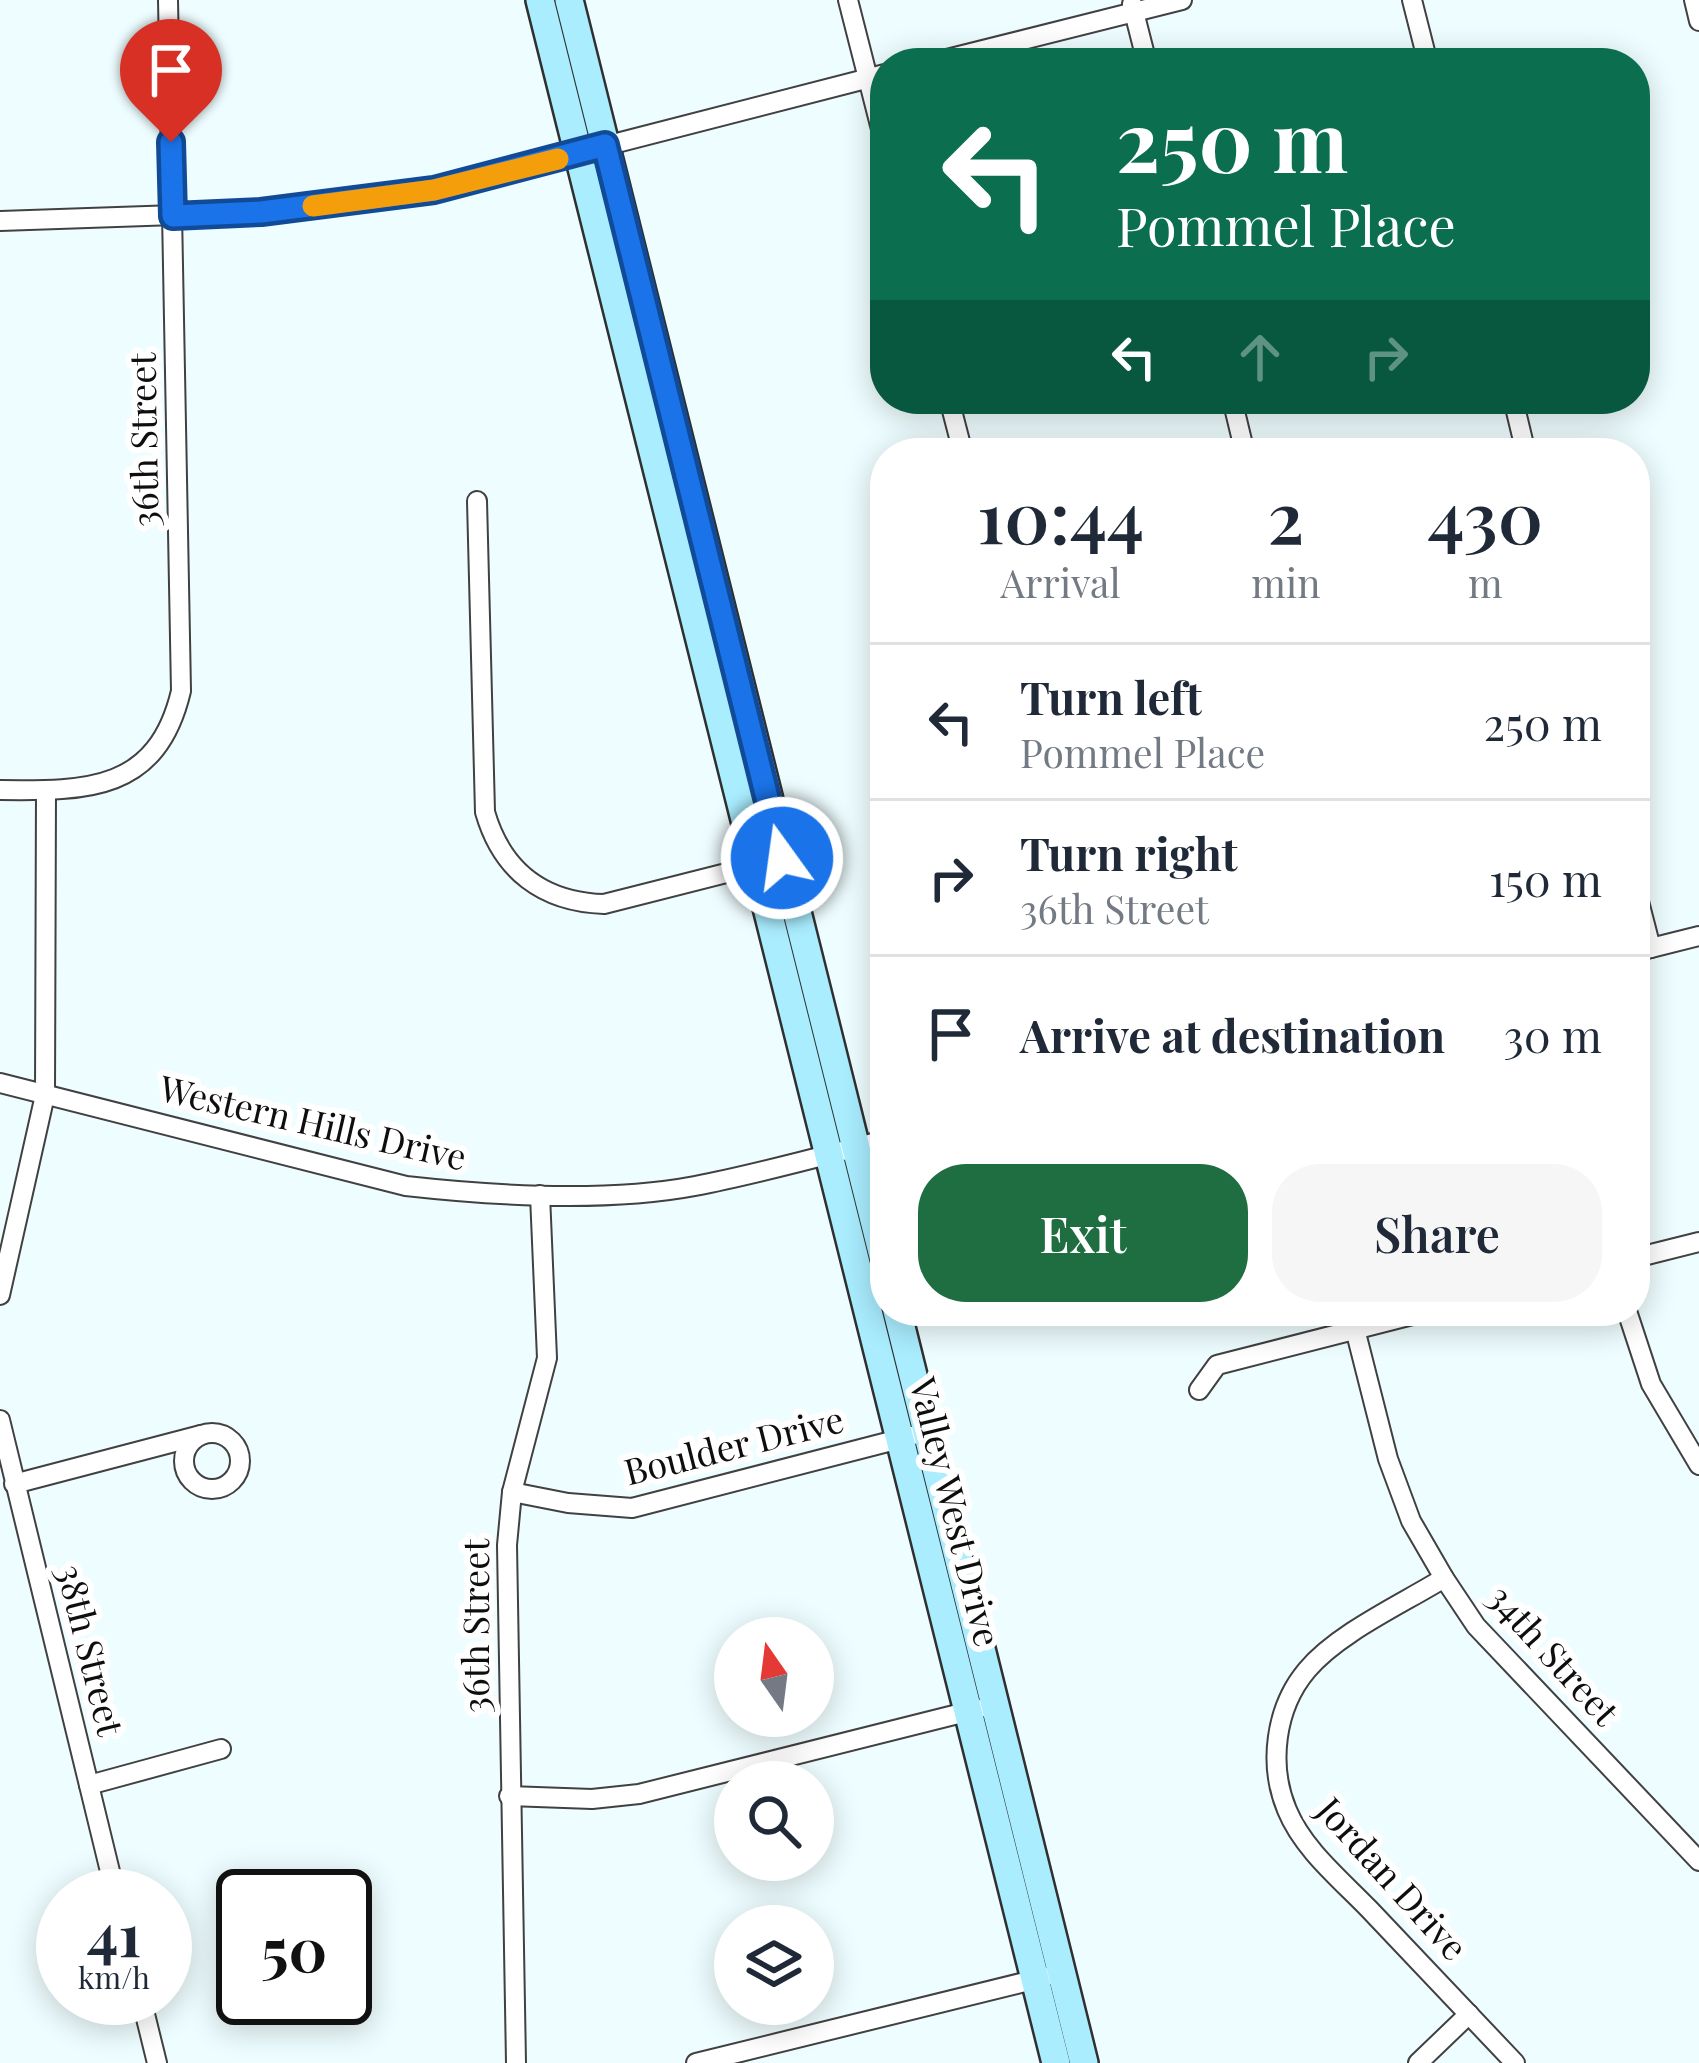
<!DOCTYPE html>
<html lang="en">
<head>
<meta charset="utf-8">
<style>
	body { margin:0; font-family:"Playfair Display",serif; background:#f6f6f7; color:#1f2937; height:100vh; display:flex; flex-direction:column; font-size:45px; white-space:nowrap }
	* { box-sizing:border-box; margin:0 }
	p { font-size:39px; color:#747a83 }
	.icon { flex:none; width:66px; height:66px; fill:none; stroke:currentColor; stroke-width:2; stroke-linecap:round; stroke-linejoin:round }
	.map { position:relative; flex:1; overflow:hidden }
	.details { position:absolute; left:870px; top:438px; width:780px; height:888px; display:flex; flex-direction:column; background:#fff; border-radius:48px; box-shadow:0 6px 30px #0003 }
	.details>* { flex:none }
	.guide { position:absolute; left:870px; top:48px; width:780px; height:366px; border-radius:48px; box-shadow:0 6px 30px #0003; background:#0b6e4f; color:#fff; overflow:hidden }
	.needle { width:78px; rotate:346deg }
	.buttons { position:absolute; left:714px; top:1617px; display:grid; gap:24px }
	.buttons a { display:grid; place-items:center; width:120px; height:120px; border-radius:50%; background:#fff; box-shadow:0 6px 30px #0003; font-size:60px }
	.speed { position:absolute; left:36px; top:1869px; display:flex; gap:24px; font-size:60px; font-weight:700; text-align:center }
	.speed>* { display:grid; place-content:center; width:156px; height:156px; border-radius:50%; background:#fff; box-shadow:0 6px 30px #0003; line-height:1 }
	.speed small { font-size:30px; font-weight:400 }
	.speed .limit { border:6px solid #111; border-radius:18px; background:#fff; color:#111 }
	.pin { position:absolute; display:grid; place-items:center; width:102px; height:102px; color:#fff; margin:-123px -51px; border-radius:50% 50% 50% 0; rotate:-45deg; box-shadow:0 0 12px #0007 }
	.pin .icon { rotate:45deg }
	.me { position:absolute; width:132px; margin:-66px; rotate:346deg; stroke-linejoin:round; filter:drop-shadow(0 0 9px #0008) }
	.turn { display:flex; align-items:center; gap:42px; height:252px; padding:0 48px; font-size:54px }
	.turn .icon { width:156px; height:156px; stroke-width:2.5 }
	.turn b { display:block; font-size:84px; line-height:102px }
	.lanes { display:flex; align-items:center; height:114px; padding:0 48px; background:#0003; justify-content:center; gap:60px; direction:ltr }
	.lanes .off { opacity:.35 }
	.eta { display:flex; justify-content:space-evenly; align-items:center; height:204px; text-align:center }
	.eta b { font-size:72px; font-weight:600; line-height:84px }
	.primary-button { display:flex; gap:24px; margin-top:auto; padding:24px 48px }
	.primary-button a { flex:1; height:138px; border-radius:48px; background:#1f6e41; color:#fff; font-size:48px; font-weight:600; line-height:138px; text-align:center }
	.primary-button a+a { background:#f6f6f7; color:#1f2937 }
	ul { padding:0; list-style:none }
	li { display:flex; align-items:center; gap:36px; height:156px; padding:0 48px; border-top:3px solid #e0e1e3 }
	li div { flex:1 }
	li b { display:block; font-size:45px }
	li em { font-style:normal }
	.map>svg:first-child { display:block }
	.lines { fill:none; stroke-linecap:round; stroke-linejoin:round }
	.minor-casing { stroke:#414141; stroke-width:22 }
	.secondary-casing { stroke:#303030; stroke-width:32 }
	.minor { stroke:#fff; stroke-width:18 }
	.secondary { stroke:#a9edff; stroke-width:27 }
	.route-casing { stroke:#114b97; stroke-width:30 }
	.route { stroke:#1a73e8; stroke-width:21 }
	.slow { stroke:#f59e0b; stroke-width:21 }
	.labels { text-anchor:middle; stroke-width:12; stroke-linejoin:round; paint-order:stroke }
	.street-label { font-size:36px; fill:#0e0e0e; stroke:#fff }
</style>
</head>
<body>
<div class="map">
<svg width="1699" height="2063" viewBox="0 0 1699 2063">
	<rect width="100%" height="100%" fill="#eefdff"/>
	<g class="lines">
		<!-- minor casing -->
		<g class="minor-casing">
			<g id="minor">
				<polyline points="848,0 885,145"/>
				<polyline points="1412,0 1428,63"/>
				<polyline points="1694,0 1699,21"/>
				<polyline points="1132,4 1147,63"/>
				<polyline points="931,63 1182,0"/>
				<polyline points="0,221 261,212 434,190 885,74"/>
				<polyline points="949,399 963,453"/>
				<polyline points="1232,399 1245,453"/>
				<polyline points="1513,399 1526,453"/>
				<path d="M477,501L485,812C502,871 543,902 604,904L766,863"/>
				<path d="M0,790C87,791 157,792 181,691L168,0"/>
				<polyline points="1635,886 1651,948"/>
				<polyline points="1635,952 1699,936"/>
				<path d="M0,1083L406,1186C496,1196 605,1203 695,1186C758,1174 822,1156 885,1140"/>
				<polyline points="1635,1258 1699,1242"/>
				<polyline points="0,1295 45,1095 46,791"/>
				<polyline points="1627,1311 1651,1384 1699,1465"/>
				<polyline points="1355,1329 1388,1459 1411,1521 1444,1578 1476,1626 1699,1861"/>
				<polyline points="1199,1390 1217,1365 1428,1311"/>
				<polyline points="0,1420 116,1896"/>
				<circle cx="212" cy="1461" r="28"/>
				<polyline points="14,1484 201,1435"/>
				<polyline points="512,1492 568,1503 632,1508 911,1436"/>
				<path d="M1444,1578C1402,1604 1338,1633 1307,1670C1275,1708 1268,1765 1287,1810C1303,1849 1340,1879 1369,1909C1417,1960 1466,2011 1515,2063"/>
				<polyline points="89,1785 221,1749"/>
				<polyline points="509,1796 592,1799 639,1794 978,1709"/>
				<polyline points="141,1998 157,2063"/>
				<polyline points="516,2063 507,1545 512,1492 547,1358 540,1195"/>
				<polyline points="696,2063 1045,1977"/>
				<polyline points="1418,2063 1469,2014"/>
			</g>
		</g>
		<!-- secondary casing -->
		<g class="secondary-casing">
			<g id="secondary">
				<polyline points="540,0 1056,2063"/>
				<polyline points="569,0 885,1264"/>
				<polyline points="897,1311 1084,2063"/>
			</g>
		</g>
		<!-- minor -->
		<use href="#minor" class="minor"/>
		<!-- secondary -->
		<use href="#secondary" class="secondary"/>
	</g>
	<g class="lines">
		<!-- route casing -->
		<g class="route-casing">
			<polyline id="route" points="171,142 173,216 261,212 434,190 605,145 782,858"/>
		</g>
		<!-- route -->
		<use href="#route" class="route"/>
		<!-- slow -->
		<polyline class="slow" points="313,206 434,190 558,159"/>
	</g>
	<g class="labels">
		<!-- street labels -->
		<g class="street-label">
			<text transform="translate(144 440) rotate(-91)" y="13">36th Street</text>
			<text transform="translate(313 1123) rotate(13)" y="13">Western Hills Drive</text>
			<text transform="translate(734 1446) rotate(-14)" y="13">Boulder Drive</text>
			<text transform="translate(955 1512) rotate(76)" y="13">Valley West Drive</text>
			<text transform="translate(476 1626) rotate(-90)" y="13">36th Street</text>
			<text transform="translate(90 1650) rotate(76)" y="13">38th Street</text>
			<text transform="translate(1553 1655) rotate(48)" y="13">34th Street</text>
			<text transform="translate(1392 1879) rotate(48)" y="13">Jordan Drive</text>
		</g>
	</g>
</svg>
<div class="buttons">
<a><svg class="needle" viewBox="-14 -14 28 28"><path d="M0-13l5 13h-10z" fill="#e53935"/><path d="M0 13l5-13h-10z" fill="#747a83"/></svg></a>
<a><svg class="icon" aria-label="search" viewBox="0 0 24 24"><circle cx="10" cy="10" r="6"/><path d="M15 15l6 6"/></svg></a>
<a><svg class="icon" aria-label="layers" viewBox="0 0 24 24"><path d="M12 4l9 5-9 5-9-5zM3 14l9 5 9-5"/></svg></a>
</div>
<div class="speed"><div>41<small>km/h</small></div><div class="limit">50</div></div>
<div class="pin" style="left:171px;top:142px;background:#d93025"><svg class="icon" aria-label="arrive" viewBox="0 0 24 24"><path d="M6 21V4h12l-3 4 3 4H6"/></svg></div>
<svg class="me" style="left:782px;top:858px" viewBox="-20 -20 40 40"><circle r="17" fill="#1a73e8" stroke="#fff" stroke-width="3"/><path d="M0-11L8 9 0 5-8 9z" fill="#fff"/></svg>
<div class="guide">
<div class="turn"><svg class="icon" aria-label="left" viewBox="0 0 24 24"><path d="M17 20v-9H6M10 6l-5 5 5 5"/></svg><div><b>250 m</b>Pommel Place</div></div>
<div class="lanes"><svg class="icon" aria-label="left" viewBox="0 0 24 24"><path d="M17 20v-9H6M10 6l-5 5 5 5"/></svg><svg class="icon off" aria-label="ahead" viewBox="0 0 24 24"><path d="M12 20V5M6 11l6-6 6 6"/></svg><svg class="icon off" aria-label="right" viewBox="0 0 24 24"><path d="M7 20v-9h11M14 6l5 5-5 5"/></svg></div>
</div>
<section class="details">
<div class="eta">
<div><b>10:44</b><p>Arrival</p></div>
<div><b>2</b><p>min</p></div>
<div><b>430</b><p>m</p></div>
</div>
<ul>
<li><svg class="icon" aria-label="left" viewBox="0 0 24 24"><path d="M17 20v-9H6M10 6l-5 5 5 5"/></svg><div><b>Turn left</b><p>Pommel Place</p></div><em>250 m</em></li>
<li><svg class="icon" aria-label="right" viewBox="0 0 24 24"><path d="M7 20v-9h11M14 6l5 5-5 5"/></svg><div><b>Turn right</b><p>36th Street</p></div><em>150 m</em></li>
<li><svg class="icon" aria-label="arrive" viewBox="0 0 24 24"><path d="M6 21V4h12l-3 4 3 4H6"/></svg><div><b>Arrive at destination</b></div><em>30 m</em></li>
</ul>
<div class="primary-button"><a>Exit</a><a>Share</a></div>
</section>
</div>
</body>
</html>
